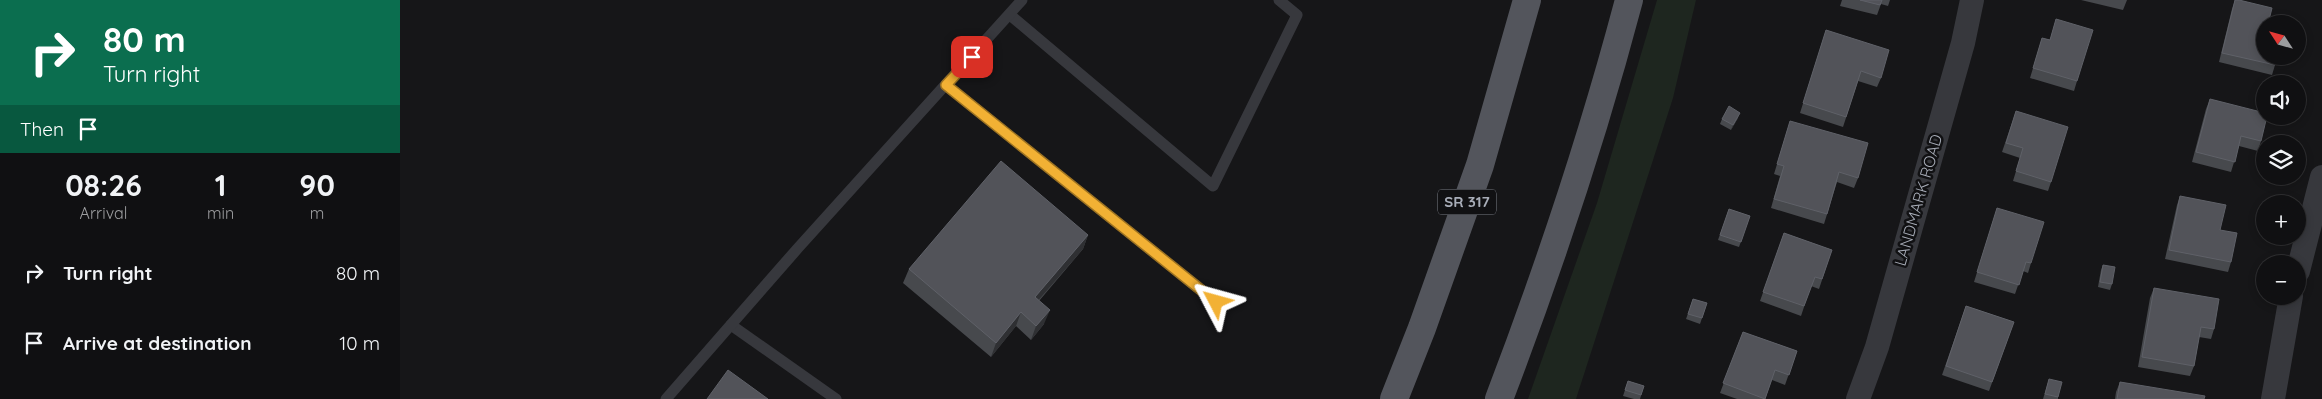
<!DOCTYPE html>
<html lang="en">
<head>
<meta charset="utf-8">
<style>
	body { margin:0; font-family:Quicksand,sans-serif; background:#19191b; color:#f1f3f6; height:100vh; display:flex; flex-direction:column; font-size:19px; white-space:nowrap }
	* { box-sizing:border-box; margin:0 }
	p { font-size:16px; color:#9c9d9f }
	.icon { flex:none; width:28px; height:28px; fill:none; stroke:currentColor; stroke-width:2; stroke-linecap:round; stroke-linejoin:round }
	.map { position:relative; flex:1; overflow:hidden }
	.details { display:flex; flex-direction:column; background:#101012; width:400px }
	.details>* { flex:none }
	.guide { background:#0b6e4f; color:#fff; overflow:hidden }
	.needle { width:32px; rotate:306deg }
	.fabs { position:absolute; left:1856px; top:15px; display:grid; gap:10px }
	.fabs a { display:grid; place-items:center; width:50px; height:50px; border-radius:50%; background:#101012; box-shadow:0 2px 8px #0003,0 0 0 1px #303032; font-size:25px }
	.pin { position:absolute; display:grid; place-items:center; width:42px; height:42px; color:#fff; margin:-21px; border-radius:10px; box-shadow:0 2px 8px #0006 }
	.me { position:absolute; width:55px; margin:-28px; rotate:309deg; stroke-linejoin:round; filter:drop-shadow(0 0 4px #0008) }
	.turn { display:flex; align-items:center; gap:18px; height:105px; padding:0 20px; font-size:22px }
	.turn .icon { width:65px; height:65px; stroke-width:2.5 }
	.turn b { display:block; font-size:35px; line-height:42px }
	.then { display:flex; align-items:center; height:48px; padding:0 20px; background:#0003; gap:10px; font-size:19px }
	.eta { display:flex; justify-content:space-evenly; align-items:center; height:85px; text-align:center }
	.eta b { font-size:30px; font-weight:700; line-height:35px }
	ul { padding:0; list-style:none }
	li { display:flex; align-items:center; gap:15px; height:70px; padding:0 20px }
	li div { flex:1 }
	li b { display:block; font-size:19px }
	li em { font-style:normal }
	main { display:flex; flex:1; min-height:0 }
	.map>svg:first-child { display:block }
	.green { fill:#1e261f }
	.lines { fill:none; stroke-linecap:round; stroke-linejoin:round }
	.service { stroke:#37383d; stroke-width:11 }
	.minor { stroke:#37383d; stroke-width:24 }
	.primary { stroke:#53555c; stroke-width:28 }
	.wall { fill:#47494d }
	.shaded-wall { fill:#2f3033 }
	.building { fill:#525359; stroke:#5f6168 }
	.route-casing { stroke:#9d7322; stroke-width:12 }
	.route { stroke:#f2b134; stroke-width:9 }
	.labels { text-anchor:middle; stroke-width:5; stroke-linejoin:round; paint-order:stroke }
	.shield { fill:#111113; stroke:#7b7e86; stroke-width:1 }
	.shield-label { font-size:15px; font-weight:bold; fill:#a8adb8 }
	.street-label { font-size:16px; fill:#a8adb8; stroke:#111113 }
</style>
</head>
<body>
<main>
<section class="details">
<div class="guide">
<div class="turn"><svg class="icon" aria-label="right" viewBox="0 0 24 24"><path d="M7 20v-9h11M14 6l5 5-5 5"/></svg><div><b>80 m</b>Turn right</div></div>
<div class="then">Then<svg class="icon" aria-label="arrive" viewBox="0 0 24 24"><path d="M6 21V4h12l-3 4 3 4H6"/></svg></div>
</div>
<div class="eta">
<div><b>08:26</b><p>Arrival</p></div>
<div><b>1</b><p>min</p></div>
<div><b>90</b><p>m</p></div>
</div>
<ul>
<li><svg class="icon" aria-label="right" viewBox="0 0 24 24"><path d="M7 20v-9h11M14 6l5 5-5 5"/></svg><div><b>Turn right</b></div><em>80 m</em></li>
<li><svg class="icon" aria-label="arrive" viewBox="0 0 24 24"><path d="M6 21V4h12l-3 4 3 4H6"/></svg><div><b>Arrive at destination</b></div><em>10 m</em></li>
</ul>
</section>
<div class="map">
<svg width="1922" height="399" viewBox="0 0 1922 399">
	<rect width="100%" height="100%" fill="#161618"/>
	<!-- green -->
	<polygon class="green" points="1257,0 1296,0 1273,98 1176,399 1128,399 1197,203"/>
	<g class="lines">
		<!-- service -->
		<g class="service">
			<polyline points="610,15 813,186 897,15 879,0"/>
			<polyline points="546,85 816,302"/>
			<polyline points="331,325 436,399"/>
			<polyline points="266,399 398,248 622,0"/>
		</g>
		<!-- minor -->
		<g class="minor">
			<polyline points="1898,271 1922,177"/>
			<polyline points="1458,399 1477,347 1563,43 1572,0"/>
			<polyline points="1873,399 1891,296"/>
		</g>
		<!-- primary -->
		<g class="primary">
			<polyline points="994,399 1022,328 1080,165 1127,0"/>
			<path d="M1099,399C1149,268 1193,136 1229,0"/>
		</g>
	</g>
	<!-- wall -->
	<g class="wall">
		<polygon points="1442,0 1490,0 1488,6 1481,4 1477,15 1440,6"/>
		<polygon points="1681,0 1727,0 1723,10"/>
		<polygon points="1835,0 1865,36 1875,65 1872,75 1819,62 1832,9"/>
		<polygon points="1656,19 1677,81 1674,91 1630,78 1642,38 1650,40"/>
		<polygon points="1426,30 1481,78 1477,87 1458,81 1443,127 1400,113"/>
		<polygon points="1810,99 1861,141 1858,151 1839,146 1831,172 1792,162 1806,109"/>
		<polygon points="1616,111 1651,182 1648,191 1613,181 1620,158 1602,152"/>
		<polygon points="1338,118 1331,130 1320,124 1322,119"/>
		<polygon points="1390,121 1458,178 1454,188 1437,182 1424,224 1371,208 1380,176 1374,174"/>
		<polygon points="1780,196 1820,230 1831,262 1828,272 1765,259 1777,205"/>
		<polygon points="1597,208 1631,263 1628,273 1623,271 1615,294 1574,282"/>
		<polygon points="1329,209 1350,216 1339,247 1318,240"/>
		<polygon points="1384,233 1432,250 1419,289 1411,286 1401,316 1360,301"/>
		<polygon points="688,235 683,249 639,301 644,324 631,340 616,326 591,357 503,283 509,269"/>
		<polygon points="1703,265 1712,284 1710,290 1698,287 1701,270"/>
		<polygon points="1754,288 1814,329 1811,339 1799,337 1794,366 1790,376 1738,367 1750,298"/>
		<polygon points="1293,299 1307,303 1300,324 1286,319"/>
		<polygon points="1566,306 1614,322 1589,391 1542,375"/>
		<polygon points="1343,332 1397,351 1385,385 1372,380 1365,399 1337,399 1320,393"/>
		<polygon points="1649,379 1658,397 1658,399 1643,399"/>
		<polygon points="1228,381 1244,386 1240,399 1234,399 1223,396"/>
		<polygon points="1720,382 1804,399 1715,399 1716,392"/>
	</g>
	<!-- shaded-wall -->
	<g class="shaded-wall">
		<polygon points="1340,113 1338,118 1331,130 1333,125"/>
		<polygon points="688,235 683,249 629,311 635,297"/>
		<polygon points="650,310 644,324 631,340 636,326"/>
		<polygon points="621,312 616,326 591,357 596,343"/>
	</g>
	<!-- building -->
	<g class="building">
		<polygon points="1460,0 1482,0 1480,5"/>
		<polygon points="1835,0 1839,0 1872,8 1868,24 1865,24 1865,56 1878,56 1875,65 1822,53"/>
		<polygon points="1656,19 1693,30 1677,81 1633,68 1642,38 1650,40"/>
		<polygon points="1426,30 1489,50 1481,78 1461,71 1446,117 1403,103"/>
		<polygon points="1810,99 1865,113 1865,116 1867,116 1861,141 1841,136 1835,162 1796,152"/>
		<polygon points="1329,106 1340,113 1333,125 1322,119"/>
		<polygon points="1616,111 1668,127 1651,182 1616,171 1623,148 1606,143"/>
		<polygon points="1390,121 1468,143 1458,178 1439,172 1427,214 1374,199 1384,166 1377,164"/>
		<polygon points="601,161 688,235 635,297 650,310 636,326 621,312 596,343 509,269"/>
		<polygon points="1780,196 1826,205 1820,230 1837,233 1831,262 1769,250"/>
		<polygon points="1597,208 1644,222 1631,263 1626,262 1619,285 1577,272"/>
		<polygon points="1329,209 1350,216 1341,242 1320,235"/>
		<polygon points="1384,233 1432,250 1422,279 1415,277 1404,306 1363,292"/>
		<polygon points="1703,265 1715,267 1712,284 1700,282"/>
		<polygon points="1754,288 1819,299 1814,329 1801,327 1794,366 1742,357"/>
		<polygon points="1293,299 1307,303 1302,318 1288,314"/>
		<polygon points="1566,306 1614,322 1592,382 1546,366"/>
		<polygon points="1343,332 1397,351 1389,375 1375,370 1365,399 1323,383"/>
		<polygon points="328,370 368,399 307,399"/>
		<polygon points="1649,379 1662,382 1658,397 1645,394"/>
		<polygon points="1228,381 1244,386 1241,395 1225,390"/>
		<polygon points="1720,382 1805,396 1804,399 1717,399"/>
	</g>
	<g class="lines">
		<!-- route casing -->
		<g class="route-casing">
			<polyline id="route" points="572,57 546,85 816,302"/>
		</g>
		<!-- route -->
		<use href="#route" class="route"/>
	</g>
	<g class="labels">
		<!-- shield labels -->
		<rect class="shield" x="1038" y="189.5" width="58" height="25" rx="4"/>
		<g class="shield-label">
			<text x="1067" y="207">SR 317</text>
		</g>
		<!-- street labels -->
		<g class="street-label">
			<text transform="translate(1518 200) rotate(-74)" y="6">LANDMARK ROAD</text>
		</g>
	</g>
</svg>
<div class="fabs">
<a><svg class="needle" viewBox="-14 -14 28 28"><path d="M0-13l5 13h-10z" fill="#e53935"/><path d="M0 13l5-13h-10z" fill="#9c9d9f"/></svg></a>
<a><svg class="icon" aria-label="sound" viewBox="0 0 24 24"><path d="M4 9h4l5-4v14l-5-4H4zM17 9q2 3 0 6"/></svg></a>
<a><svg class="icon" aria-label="layers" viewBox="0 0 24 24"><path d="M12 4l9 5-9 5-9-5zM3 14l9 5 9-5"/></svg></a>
<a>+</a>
<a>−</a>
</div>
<div class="pin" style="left:572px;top:57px;background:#d93025"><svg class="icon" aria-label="arrive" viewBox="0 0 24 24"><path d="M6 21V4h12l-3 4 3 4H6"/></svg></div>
<svg class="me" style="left:816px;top:302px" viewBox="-20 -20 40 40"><path d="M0-17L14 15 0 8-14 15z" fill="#f2b134" stroke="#fff" stroke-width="4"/></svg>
</div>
</main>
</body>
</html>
